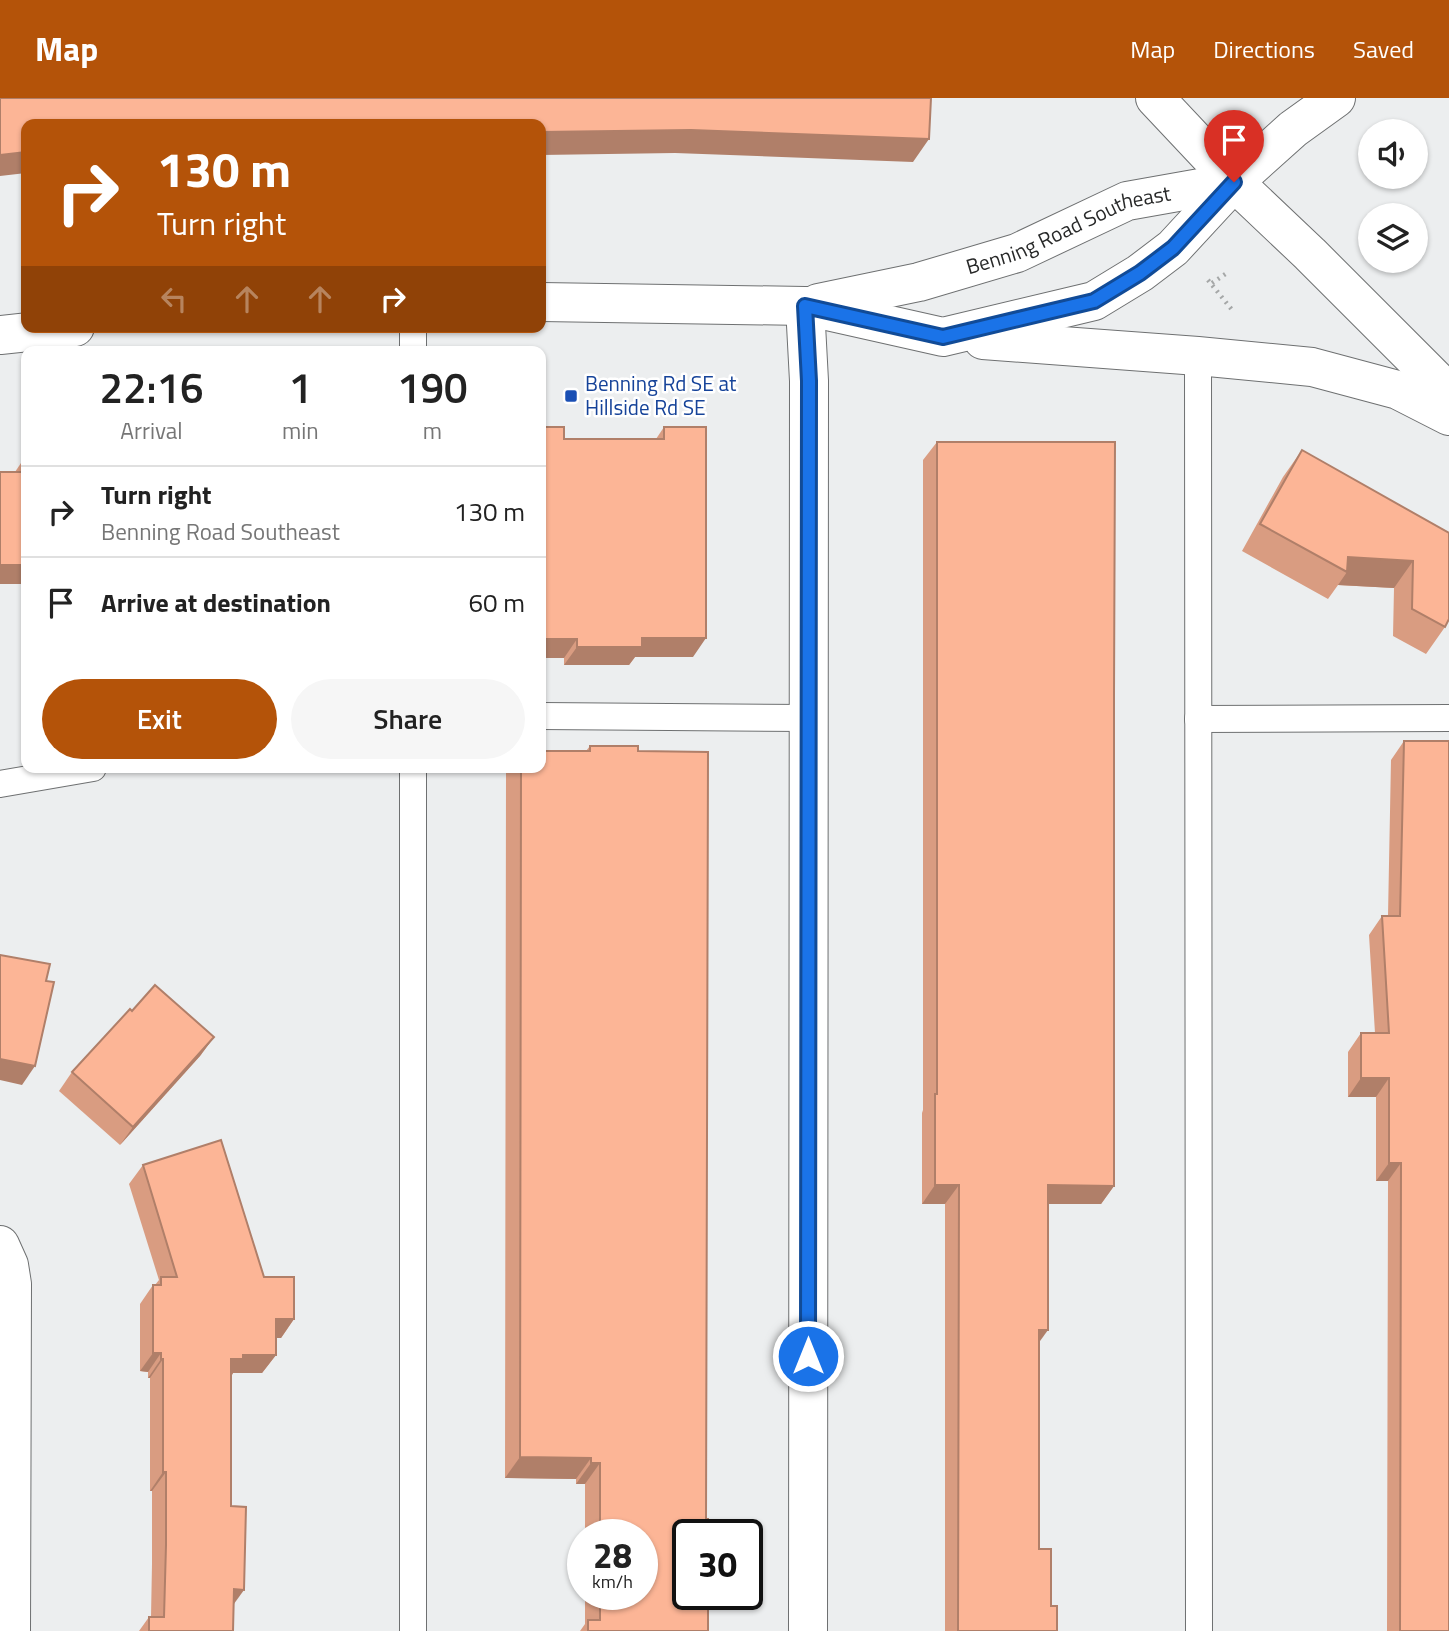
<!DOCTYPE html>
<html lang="en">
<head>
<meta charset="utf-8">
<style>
	body { margin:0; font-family:"Titillium Web",sans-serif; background:#f6f6f6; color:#222; height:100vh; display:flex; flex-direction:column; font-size:26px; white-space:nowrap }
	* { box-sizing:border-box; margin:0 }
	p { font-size:23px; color:#767676 }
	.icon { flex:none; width:38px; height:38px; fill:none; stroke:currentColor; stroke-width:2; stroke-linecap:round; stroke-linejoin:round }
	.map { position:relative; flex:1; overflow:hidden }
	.details { position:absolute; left:21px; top:248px; width:525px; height:427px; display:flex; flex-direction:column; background:#fff; border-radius:14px; box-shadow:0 2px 5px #0004 }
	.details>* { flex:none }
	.banner { position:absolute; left:21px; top:21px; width:525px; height:214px; border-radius:14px; box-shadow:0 2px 5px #0004; background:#b45309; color:#fff; overflow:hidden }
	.fabs { position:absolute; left:1358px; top:21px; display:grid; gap:14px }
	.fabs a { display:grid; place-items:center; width:70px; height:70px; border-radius:50%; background:#fff; box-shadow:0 2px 5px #0004; font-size:35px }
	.speed { position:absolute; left:567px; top:1421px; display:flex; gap:14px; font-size:35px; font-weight:700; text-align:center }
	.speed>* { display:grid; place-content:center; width:91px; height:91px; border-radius:50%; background:#fff; box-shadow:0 2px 5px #0004; line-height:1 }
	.speed small { font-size:18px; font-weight:400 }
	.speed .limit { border:4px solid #111; border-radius:10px; background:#fff; color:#111 }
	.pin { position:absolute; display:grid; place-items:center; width:60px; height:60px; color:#fff; margin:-72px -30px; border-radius:50% 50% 50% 0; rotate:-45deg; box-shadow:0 0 7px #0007 }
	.pin .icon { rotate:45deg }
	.me { position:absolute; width:77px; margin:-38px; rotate:0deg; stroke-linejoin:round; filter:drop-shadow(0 0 5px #0008) }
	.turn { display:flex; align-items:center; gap:24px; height:147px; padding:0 21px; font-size:32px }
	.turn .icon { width:91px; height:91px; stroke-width:2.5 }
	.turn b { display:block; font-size:49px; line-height:60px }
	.lanes { display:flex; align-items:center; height:66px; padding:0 21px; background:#0003; justify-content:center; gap:35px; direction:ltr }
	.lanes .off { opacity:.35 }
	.eta { display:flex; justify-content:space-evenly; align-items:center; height:119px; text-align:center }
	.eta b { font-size:42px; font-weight:600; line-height:49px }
	.cta { display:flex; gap:14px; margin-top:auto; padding:14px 21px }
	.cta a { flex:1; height:80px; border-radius:42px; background:#b45309; color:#fff; font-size:28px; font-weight:600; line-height:80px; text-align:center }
	.cta a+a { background:#f6f6f6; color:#222 }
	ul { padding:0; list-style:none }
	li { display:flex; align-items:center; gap:21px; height:91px; padding:0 21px; border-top:2px solid #e0e0e0 }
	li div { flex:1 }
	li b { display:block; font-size:26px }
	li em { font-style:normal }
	header { display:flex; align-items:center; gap:42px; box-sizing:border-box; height:98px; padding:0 35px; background:#b45309; color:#fff }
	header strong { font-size:33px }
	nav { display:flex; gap:38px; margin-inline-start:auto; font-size:24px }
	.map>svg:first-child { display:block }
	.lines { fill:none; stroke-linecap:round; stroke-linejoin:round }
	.service-casing { stroke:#6e7071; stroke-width:28 }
	.minor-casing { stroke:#6e7071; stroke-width:40 }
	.secondary-casing { stroke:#6e7071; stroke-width:40 }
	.path { stroke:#a5a7a7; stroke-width:4.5; stroke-dasharray:2 5; stroke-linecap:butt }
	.service { stroke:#fff; stroke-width:26 }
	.minor { stroke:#fff; stroke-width:38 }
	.secondary { stroke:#fff; stroke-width:38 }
	.wall { fill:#d99c81 }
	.shaded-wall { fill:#b07f69 }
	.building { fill:#fcb596; stroke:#b07f69; stroke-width:2 }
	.route-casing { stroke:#114b97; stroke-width:18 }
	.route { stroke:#1a73e8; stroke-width:12 }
	.transit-dot { fill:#1a4fb4; stroke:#fff; stroke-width:2.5 }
	.labels { text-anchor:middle; stroke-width:5; stroke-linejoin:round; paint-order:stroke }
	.street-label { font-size:21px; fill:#282929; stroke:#fff }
	.transit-label { font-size:21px; fill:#164399; stroke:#fff; text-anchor:start }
</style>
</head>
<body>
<header>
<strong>Map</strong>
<nav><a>Map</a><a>Directions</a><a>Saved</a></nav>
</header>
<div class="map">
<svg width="1449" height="1533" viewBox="0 0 1449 1533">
	<rect width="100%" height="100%" fill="#eceeef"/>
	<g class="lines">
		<!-- service casing -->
		<g class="service-casing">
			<g id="service">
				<polyline points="413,229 413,254"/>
				<polyline points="1198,258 1199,1533"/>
				<polyline points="541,618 809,620"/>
				<polyline points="1198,621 1449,620"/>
				<polyline points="413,670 413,1533"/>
				<polyline points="0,686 93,670"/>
			</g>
		</g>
		<!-- minor casing -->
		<g class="minor-casing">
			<g id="minor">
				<polyline points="805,208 809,283 808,1533"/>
				<polyline points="0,1147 9,1167 12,1186 11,1533"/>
			</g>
		</g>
		<!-- secondary casing -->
		<g class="secondary-casing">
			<g id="secondary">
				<polyline points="1155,0 1234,84 1310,156 1449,295"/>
				<polyline points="541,204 805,208 943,239 1094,203 1140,175 1173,150 1234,84 1293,31 1336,0"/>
				<path id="s1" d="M818,205L919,184L1017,155L1127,103L1234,84"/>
				<polyline points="0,237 75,229"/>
				<polyline points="983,242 1198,258 1312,269 1398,292 1449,318"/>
			</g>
		</g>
		<!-- path -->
		<g class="path">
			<polyline points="1208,182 1233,213"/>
			<polyline points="1212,185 1227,175"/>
		</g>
		<!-- service -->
		<use href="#service" class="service"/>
		<!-- minor -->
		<use href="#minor" class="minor"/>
		<!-- secondary -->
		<use href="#secondary" class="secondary"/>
	</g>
	<!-- wall -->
	<g class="wall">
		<polygon points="664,329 693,559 635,559 629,567 564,567 564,560 541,560 564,341 656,341"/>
		<polygon points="937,344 1114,597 1114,1088 1101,1106 1048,1106 1039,1245 1039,1451 1057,1533 945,1533 945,1106 922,1106 922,1015 923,1012 923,362"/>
		<polygon points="1302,352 1449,435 1445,529 1426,556 1393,538 1394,490 1338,487 1328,501 1242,453 1283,379"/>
		<polygon points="23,362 26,486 0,486 15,374"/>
		<polygon points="1404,643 1449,1533 1387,1533 1388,1083 1376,1083 1376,999 1348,999 1348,954 1361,935 1375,935 1369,837 1382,818 1388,818 1391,662"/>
		<polygon points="590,648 706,1421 708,1533 580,1533 585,1526 585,1496 642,1496 642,1437 585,1437 585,1386 576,1386 576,1381 505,1380 506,674 509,670 541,670 586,653"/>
		<polygon points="132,913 214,939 200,958 120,1047 59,993 72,974"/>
		<polygon points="143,1067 264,1179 294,1221 281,1240 276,1240 276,1257 262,1275 233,1275 231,1279 231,1408 234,1507 233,1533 139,1533 149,1519 151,1519 152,1466 152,1393 150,1393 150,1280 148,1280 148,1274 140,1273 140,1206 153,1187 155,1187 159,1182 129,1086"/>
	</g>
	<!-- shaded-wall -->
	<g class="shaded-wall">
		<polygon points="461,23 459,26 408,26"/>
		<polygon points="691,32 929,41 913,64 675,55 541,57 541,34"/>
		<polygon points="26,54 26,75 0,78 0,57"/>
		<polygon points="1348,459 1413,463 1394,490 1338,487 1347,474"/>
		<rect x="0" y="467" width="26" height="19"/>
		<polygon points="642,540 706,540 693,559 635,559 629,567 564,567 577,549"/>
		<polygon points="541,541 577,541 564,560 541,560"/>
		<polygon points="214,939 200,958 120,1047 133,1029"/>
		<polygon points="0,961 35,968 22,987 0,982"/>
		<polygon points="1361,980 1389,980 1376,999 1348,999"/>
		<polygon points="1389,1065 1401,1065 1388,1083 1376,1083"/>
		<polygon points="935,1087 959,1087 945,1106 922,1106"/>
		<polygon points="1048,1087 1114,1088 1101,1106 1035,1106"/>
		<polygon points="276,1221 294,1221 281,1240 262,1240"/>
		<polygon points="1039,1232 1048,1232 1035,1250"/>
		<polygon points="153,1255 161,1255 148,1274 140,1273"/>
		<polygon points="243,1257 276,1257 262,1275 233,1275 230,1280 231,1261"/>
		<polygon points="161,1261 163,1261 150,1280 148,1280"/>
		<polygon points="520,1359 591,1360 576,1381 505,1380"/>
		<polygon points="591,1365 600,1365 585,1386 576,1386"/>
		<polygon points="163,1374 166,1374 152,1393 150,1393"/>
		<polygon points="234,1491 244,1492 231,1510"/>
	</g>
	<!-- building -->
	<g class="building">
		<polygon points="0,0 931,0 929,41 691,32 541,34 541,26 461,26 461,23 408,26 26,26 26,54 0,57"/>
		<polygon points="541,329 564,329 564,341 664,341 664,329 706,329 706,540 642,540 642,549 577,549 577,541 541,541"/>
		<polygon points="937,344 1115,344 1114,597 1114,1088 1048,1087 1048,1232 1039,1232 1039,1451 1051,1451 1051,1508 1057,1508 1057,1533 958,1533 959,1087 935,1087 935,996 937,996"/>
		<polygon points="1302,352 1449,435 1449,521 1445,529 1412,511 1413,463 1348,459 1347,474 1260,426"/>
		<polygon points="23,362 26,362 26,467 0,467 0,374 23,374"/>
		<polygon points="1404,643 1449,643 1449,1533 1400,1533 1401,1065 1389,1065 1389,980 1361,980 1361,935 1389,935 1382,818 1400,818"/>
		<polygon points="590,648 638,648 638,653 708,654 706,1421 708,1421 708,1437 688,1437 688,1496 708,1496 708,1533 588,1533 588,1522 600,1522 600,1496 642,1496 642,1437 600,1437 600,1365 591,1365 591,1360 520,1359 521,670 541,670 541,653 590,653"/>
		<polygon points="0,857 50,866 46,883 54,884 35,968 0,961"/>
		<polygon points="155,887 214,939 133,1029 72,974 130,911 132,913"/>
		<polygon points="221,1042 264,1179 294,1179 294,1221 276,1221 276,1257 243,1257 243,1261 231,1261 231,1408 246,1409 244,1492 234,1491 233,1533 149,1533 149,1519 164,1519 166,1447 166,1374 163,1374 163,1261 161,1261 161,1255 153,1255 153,1187 161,1187 161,1179 177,1179 143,1067"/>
	</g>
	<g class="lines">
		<!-- route casing -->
		<g class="route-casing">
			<polyline id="route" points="808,1258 809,283 805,208 943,239 1094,203 1140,175 1173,150 1234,84"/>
		</g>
		<!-- route -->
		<use href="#route" class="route"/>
	</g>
	<!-- markers -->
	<rect class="transit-dot" x="564" y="291" width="14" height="14" rx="3.5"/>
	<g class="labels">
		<!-- street labels -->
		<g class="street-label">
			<text dy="7" stroke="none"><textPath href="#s1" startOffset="262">Benning Road Southeast</textPath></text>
		</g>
		<!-- transit labels -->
		<g class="transit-label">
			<text x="585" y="293">Benning Rd SE at<tspan x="585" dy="24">Hillside Rd SE</tspan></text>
		</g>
	</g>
</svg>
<div class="fabs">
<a><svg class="icon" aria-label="sound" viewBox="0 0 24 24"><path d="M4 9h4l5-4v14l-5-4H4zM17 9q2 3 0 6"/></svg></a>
<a><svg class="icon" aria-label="layers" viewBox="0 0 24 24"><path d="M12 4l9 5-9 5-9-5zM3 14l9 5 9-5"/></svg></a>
</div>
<div class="speed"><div>28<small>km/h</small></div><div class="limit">30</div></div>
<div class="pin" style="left:1234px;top:84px;background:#d93025"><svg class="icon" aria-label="arrive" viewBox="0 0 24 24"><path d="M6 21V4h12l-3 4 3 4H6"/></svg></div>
<svg class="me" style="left:808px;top:1258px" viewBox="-20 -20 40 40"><circle r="17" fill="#1a73e8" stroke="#fff" stroke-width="3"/><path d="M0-11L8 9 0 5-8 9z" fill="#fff"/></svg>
<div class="banner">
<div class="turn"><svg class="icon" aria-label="right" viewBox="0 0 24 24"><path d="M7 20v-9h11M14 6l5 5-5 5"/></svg><div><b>130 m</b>Turn right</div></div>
<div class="lanes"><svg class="icon off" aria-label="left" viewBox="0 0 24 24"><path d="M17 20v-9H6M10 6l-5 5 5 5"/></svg><svg class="icon off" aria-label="ahead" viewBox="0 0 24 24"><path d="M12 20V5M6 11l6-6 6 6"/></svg><svg class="icon off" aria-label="ahead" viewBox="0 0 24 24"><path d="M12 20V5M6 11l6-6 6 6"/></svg><svg class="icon" aria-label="right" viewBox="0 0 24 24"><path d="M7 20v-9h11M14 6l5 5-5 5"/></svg></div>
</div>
<section class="details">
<div class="eta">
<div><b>22:16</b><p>Arrival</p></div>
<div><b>1</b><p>min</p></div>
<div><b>190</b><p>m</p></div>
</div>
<ul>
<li><svg class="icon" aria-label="right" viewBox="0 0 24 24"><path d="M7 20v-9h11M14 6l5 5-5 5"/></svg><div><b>Turn right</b><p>Benning Road Southeast</p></div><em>130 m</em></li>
<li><svg class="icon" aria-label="arrive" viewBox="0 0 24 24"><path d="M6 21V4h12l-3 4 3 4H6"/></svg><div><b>Arrive at destination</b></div><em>60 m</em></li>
</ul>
<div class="cta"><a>Exit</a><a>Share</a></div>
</section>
</div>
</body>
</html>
